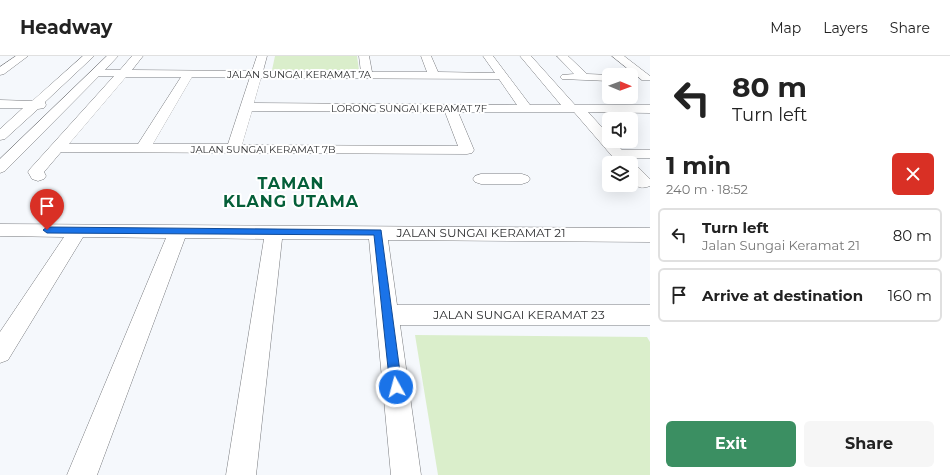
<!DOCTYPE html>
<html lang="en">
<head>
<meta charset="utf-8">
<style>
	body { margin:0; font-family:Montserrat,sans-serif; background:#f6f6f6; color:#222; height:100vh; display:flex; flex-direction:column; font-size:15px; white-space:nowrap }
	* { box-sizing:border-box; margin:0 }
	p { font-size:13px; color:#767676 }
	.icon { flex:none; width:22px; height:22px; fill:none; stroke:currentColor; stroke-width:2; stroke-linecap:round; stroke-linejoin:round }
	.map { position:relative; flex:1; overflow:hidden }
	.drawer { display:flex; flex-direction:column; background:#fff; width:300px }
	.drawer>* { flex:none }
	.top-card { background:#fff; color:#222; overflow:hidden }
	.needle { width:26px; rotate:91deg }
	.buttons { position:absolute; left:602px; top:12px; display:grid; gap:8px }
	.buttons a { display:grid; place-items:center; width:36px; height:36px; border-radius:6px; background:#fff; box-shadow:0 4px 16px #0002; font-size:20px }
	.pin { position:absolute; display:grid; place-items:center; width:34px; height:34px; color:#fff; margin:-41px -17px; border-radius:50% 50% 50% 0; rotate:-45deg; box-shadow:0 0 4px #0007 }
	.pin .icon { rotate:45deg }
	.me { position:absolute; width:44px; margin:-22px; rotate:353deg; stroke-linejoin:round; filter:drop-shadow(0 0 3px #0008) }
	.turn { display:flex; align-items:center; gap:14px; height:84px; padding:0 16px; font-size:18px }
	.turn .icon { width:52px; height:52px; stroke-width:2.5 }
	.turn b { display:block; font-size:28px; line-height:34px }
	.round { display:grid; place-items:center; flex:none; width:42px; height:42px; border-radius:6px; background:#f6f6f6 }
	.summary { display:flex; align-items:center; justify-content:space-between; height:68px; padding:0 16px }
	h1 { font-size:24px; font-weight:700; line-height:30px }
	.cta { display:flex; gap:8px; margin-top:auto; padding:8px 16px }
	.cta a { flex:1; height:46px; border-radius:6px; background:#3b8f62; color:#fff; font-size:16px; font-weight:700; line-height:46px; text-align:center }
	.cta a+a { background:#f6f6f6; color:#222 }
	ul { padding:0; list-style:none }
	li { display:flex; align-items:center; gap:12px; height:54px; margin:0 8px 6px; padding:0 8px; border:2px solid #e0e0e0; border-radius:6px }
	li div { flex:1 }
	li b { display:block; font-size:15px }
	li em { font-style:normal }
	header { display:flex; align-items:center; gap:24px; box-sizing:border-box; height:56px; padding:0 20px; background:#fff; border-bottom:1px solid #e0e0e0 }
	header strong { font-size:19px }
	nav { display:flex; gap:22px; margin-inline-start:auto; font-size:14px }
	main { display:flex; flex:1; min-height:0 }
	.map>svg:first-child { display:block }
	.green { fill:#daeecb }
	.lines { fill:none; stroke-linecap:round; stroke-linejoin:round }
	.minor-casing { stroke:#787a7e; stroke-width:1 }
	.minor { fill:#fff; fill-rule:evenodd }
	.route { fill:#1a73e8; stroke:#114b97 }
	.labels { text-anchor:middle; stroke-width:4; stroke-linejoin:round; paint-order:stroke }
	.far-street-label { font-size:10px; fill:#2f3032; stroke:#fff }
	.street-label { font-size:12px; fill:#2f3032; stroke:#fff }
	.district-label { font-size:16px; font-weight:bold; letter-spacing:1px; fill:#055f39; stroke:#fff }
</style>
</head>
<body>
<header>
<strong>Headway</strong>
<nav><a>Map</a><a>Layers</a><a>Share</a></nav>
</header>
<main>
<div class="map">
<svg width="650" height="419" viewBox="0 0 650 419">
	<rect width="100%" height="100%" fill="#f5f8fc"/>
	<!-- green -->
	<g class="green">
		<polygon points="275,0 357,0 359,14 272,14"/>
		<polygon points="415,279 647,281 650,286 650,419 438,419"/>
	</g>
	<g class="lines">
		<!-- minor casing -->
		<g class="minor-casing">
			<g id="minor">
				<polygon points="16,0 28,0 4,18 0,19 0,11"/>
				<polygon points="83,0 94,0 45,46 46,49 44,52 38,53 5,83 0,84 0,73 23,52 0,52 0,44 32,45"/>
				<path d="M107,0H118L105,14H120L132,0H143L132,14L252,15L257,0H267L263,15L361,16L359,0H369L372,16H427L421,0H431L438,16L495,17L483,0H493L530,49H561L520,0H531L575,49H650V57L588,56L609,79V85H614L622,94H650V102H630L633,108L636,109L650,123V130C632,137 631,120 631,107H618L574,56H458L474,94L472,97L467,98L61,96L44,116L46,120L44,123L38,125L32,123L28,116L30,113L114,20H99L5,115L0,117V103ZM126,21H181L138,88H69ZM192,21H250L228,88H153ZM261,22L499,23L517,49L254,47ZM252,55L445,56L458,90L242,89Z"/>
				<polygon points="557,0 568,0 587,18 611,19 609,19 609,25 562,23 560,21 562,19 574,18"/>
				<polygon points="612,0 624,0 650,20 650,24 642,24"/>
				<polygon points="481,118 522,118 528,120 530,123 528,126 522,128 481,128 475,126 473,123 475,120"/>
				<polygon points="0,168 650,172 650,186 388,184 397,249 650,249 650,269 400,269 421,419 391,419 369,183 282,183 256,419 226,419 264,183 185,182 97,419 67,419 166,182 83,181 8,304 0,307 0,276 64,181 0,180"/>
			</g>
		</g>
		<!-- minor -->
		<use href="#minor" class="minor"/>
	</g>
	<!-- route -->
	<polygon class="route" points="47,171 381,174 402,331 400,335 396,337 392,335 390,331 374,179 47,177 43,174"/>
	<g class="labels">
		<!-- far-street labels -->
		<g class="far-street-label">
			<text x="299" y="22">JALAN SUNGAI KERAMAT 7A</text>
			<text x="409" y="56">LORONG SUNGAI KERAMAT 7F</text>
			<text x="263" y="97">JALAN SUNGAI KERAMAT 7B</text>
		</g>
		<!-- street labels -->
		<g class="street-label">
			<text x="481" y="181">JALAN SUNGAI KERAMAT 21</text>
			<text x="519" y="263">JALAN SUNGAI KERAMAT 23</text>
		</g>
		<!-- district labels -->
		<g class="district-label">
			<text x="291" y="133">TAMAN<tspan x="291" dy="18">KLANG UTAMA</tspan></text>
		</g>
	</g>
</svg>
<div class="buttons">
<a><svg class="needle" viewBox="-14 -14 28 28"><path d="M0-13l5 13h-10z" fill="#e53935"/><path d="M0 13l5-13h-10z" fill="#767676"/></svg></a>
<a><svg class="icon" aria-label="sound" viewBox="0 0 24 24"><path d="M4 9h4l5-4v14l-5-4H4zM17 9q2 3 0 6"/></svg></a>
<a><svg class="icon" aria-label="layers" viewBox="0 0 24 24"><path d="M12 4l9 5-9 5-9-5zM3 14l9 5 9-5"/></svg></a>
</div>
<div class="pin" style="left:47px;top:174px;background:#d93025"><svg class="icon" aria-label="arrive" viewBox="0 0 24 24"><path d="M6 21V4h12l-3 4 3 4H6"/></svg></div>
<svg class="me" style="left:396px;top:331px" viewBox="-20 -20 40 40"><circle r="17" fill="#1a73e8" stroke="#fff" stroke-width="3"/><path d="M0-11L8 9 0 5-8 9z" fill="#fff"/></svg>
</div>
<section class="drawer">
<div class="top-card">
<div class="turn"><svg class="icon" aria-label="left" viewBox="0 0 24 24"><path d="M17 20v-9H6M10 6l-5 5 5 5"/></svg><div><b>80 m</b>Turn left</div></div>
</div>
<div class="summary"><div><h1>1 min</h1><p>240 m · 18:52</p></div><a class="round" style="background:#d93025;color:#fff"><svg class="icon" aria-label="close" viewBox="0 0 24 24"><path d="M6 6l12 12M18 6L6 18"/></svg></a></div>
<ul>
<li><svg class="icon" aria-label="left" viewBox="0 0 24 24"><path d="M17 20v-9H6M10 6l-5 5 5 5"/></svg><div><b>Turn left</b><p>Jalan Sungai Keramat 21</p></div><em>80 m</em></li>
<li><svg class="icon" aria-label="arrive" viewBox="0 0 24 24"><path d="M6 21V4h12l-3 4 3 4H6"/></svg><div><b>Arrive at destination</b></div><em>160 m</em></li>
</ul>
<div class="cta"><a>Exit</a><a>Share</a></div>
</section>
</main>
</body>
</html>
